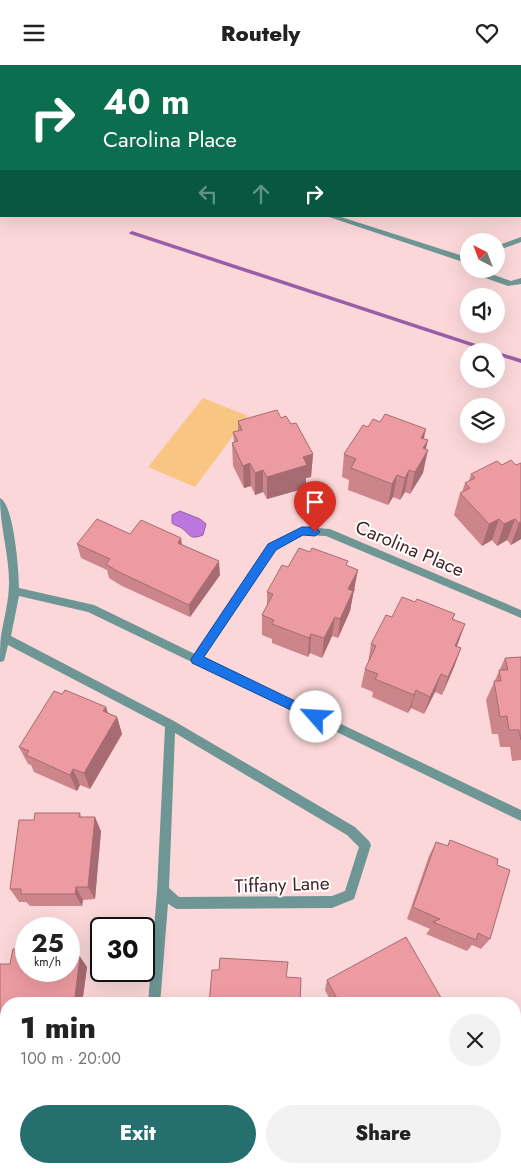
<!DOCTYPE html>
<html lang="en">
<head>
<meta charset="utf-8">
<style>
	body { margin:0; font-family:Jost,sans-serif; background:#f2f2f2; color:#222; height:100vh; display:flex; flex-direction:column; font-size:19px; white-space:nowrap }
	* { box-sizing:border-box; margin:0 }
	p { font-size:16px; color:#767676 }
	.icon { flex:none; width:28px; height:28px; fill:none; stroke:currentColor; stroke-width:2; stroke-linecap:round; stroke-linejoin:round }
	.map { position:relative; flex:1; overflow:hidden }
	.drawer { position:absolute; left:0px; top:932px; width:521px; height:176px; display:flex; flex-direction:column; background:#fff; border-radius:20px 20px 0 0; box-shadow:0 5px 20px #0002 }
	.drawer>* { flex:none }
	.banner { position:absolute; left:0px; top:0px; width:521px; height:152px; box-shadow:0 5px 20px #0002; background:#0b6e4f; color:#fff; overflow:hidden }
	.needle { width:32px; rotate:318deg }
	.controls { position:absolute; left:460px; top:168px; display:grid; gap:10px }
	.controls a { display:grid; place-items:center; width:45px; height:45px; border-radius:50%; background:#fff; box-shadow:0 5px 20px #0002; font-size:25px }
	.speed { position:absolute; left:15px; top:852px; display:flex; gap:10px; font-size:25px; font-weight:700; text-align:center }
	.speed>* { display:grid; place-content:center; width:65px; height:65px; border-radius:50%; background:#fff; box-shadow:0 5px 20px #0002; line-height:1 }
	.speed small { font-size:12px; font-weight:400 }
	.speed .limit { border:2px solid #111; border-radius:8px; background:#fff; color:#111 }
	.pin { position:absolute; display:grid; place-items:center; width:42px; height:42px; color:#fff; margin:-51px -21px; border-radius:50% 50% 50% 0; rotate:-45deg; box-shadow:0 0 5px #0007 }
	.pin .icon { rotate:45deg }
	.me { position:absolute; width:55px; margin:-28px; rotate:296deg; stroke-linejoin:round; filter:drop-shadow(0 0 4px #0008) }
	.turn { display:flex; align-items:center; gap:18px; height:105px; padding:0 20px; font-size:22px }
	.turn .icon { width:65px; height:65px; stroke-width:2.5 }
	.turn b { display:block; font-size:35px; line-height:42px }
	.lanes { display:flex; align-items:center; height:48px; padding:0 20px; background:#0003; justify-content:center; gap:25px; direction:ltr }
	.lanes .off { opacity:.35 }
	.round { display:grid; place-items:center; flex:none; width:52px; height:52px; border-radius:26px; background:#f2f2f2 }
	.head { display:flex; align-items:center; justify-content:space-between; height:85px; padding:0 20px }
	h1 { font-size:30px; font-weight:800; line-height:38px }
	.cta { display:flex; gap:10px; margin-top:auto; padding:10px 20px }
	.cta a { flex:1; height:58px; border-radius:30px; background:#25706f; color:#fff; font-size:20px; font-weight:800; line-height:58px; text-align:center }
	.cta a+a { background:#f2f2f2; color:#222 }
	header { display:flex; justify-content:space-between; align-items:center; height:65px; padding:0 20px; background:#fff; font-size:22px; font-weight:800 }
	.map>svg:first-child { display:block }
	.green { fill:#f8c583 }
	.water { fill:#bc77df; stroke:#995ea8 }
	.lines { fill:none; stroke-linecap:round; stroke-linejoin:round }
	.stream { fill:#995ea8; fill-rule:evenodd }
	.lane { fill:#6d9694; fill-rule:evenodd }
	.street { fill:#6d9694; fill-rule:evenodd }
	.secondary { fill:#2d7170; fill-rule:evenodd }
	.wall { fill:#cc858b }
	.shaded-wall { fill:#a66c71 }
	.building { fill:#ed9ba2; stroke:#a66c71 }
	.route { fill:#1a73e8; stroke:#114b97 }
	.labels { text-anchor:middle; stroke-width:4; stroke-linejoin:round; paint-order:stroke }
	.street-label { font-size:19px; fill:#462528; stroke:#fff }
</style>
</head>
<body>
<header><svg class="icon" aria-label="menu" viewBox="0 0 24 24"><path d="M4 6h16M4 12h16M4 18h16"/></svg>Routely<svg class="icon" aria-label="heart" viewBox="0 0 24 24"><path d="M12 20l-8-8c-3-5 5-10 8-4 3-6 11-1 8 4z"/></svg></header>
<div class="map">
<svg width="521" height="1108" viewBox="0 0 521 1108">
	<rect width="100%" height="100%" fill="#fbd7d9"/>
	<!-- green -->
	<polygon class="green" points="203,333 248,351 195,422 148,402"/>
	<!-- water -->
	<path class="water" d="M180,446L200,454L206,459L203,470C188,476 190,468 180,462C177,461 174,460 172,458V450Z"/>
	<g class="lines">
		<!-- stream -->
		<g class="stream">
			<polygon points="132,166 494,285 495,286 486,286 130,169 129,168"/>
			<polygon points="495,286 498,287 521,294 521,298 496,290 496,286"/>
		</g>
		<!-- lane -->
		<g class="lane">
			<polygon points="497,0 507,0 508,1 498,1"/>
			<rect x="520" y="3" width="1" height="4"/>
			<polygon points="163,820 167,822 169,826 160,939 148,939 157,826 159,822"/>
			<polygon points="284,1102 298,1102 297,1108 283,1108"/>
			<polygon points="367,1102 381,1102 380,1108 366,1108"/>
		</g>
		<!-- street -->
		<g class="street">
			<rect x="0" y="42" width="1" height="5"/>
			<polygon points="326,151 338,151 466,192 469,192 469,197 463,197"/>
			<polygon points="521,172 521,177 496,186 496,181"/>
			<polygon points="472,204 480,204 483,206 511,216 521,213 521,219 508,221 477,210"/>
			<path d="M0,433C14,439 19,507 19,523L94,540L195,589L269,479L302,462L330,464L521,545V553L326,471L303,470L275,485L203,593L521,745V756L88,547L19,531L11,571L174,656L355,762L369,776L371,780L354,834L332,843L177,844C170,841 160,833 157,826L165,662L8,580L4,596L0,597C0,589 0,579 1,571C4,553 9,536 9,517C9,489 0,462 0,433ZM175,668L347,770L359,782L345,826L332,831L179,832L169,823Z"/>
		</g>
		<!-- secondary -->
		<g class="secondary">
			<polygon points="377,0 386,0 387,1 378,1"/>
			<rect x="520" y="36" width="1" height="5"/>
		</g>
	</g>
	<!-- wall -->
	<g class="wall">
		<polygon points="281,353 291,359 313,389 311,412 306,413 306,423 267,434 263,427 255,430 251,421 244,423 233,401 232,378 234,378 233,367 238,366 238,356"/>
		<polygon points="368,362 424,374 426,384 423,408 410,429 405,427 400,435 393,432 388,440 348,425 349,415 342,412 344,389"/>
		<polygon points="511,395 521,474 511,480 507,475 497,481 492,475 482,481 454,450 460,428 462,427 465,418 469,416 471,409 502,400"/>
		<polygon points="130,469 182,480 220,510 190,552 122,521 109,513 107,505 81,493 77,479"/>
		<polygon points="347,501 355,525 353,528 350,546 338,573 332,571 322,593 310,588 308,592 272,578 272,574 262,570 262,550 267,540 267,527 288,502"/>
		<polygon points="415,537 455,549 453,554 465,559 457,581 461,583 454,602 442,630 435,627 424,649 411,643 408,648 372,632 373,627 361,622 365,604 368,598 371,579 392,552"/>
		<polygon points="521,592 521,695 512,696 510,682 500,682 498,669 492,669 486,635 505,593"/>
		<polygon points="62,629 106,642 108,648 117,652 122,669 90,724 80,720 77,726 34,707 31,700 28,699 19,682"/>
		<polygon points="80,748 81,752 101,766 95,834 83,835 82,841 30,841 26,837 19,837 10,824 34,755"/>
		<polygon points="450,775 497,800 490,874 481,884 472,880 467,886 426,869 430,864 407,854 429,791 436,777 447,781"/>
		<polygon points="80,892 87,902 82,939 6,939 6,986 0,982 0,899 26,906"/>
		<polygon points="327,915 443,939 332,939 325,925"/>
	</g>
	<!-- shaded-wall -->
	<g class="shaded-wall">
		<polygon points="426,364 421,387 421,373"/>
		<polygon points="428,375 424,392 428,385 423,408 410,429 415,407 423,383"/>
		<polygon points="313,389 311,412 306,413 306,423 267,434 267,412 303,392"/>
		<polygon points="250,398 251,421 244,423 243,401"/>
		<polygon points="263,405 263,427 255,430 255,408"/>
		<polygon points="409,405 405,427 400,435 405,413"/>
		<polygon points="397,410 393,432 388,440 392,419"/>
		<polygon points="499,454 492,475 482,481 489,459"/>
		<polygon points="515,454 507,475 497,481 504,459"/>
		<polygon points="521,457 521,474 511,480 519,458"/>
		<polygon points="181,473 183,487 178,478"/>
		<polygon points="219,496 220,510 190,552 189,540"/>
		<polygon points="358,505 350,546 338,573 340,554 348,524"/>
		<polygon points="335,552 332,571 322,593 324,573"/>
		<polygon points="465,559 458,578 448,600 455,581"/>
		<polygon points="311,569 310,588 308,592 309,573"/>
		<polygon points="461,583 454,602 442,630 448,612"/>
		<polygon points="441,609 435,627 424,649 430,632"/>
		<polygon points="416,625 411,643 408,648 414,630"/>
		<polygon points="106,642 111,660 103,646"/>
		<polygon points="117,652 122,669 90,724 84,708"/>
		<polygon points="73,704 80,720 77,726 70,710"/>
		<polygon points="95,752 101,766 95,834 88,822"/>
		<polygon points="76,822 83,835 82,841 75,829"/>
		<polygon points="80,892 87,902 82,939 74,939"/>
		<rect x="52" y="1102" width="9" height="6"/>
		<polygon points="210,1102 213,1102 212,1108 210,1108"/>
	</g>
	<!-- building -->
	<g class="building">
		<polygon points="277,345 281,353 286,351 291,359 296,358 313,389 303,392 307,400 267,412 263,405 255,408 250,398 243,401 232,378 238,376 233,367 242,365 238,356"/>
		<polygon points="385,349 426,364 421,373 428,375 423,383 428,385 415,407 409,405 405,413 397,410 392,419 351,403 356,394 344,389 363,360 368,362 373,354 380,357"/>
		<polygon points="511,395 516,400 521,398 521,457 519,458 515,454 504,459 499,454 489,459 460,428 470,423 465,418 475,413 471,409 497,396 502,400"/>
		<polygon points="97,454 130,469 141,455 181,473 178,478 219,496 189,540 119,507 106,499 110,494 77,479"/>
		<polygon points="299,483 310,487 312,483 348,496 346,500 358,505 348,524 353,526 340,554 335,552 324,573 311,569 309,573 272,559 274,555 262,550 273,529 267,527 282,500 288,502"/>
		<polygon points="402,532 415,537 417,534 455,549 452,554 465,559 455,581 461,583 448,612 441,609 430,632 416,625 414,630 375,614 378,609 365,604 376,581 371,579 386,550 392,552"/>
		<polygon points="521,592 521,675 519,665 509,665 507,651 500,652 494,616 501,616 499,605 508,605 505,593"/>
		<polygon points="65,625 106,642 103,646 117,652 84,708 73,704 70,710 26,690 29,686 19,682 54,626 62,629"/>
		<polygon points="35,748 80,748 79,752 95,752 88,822 76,822 75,829 21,829 21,824 10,824 19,755 34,755"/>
		<polygon points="450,775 498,794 497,800 510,805 490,874 478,868 476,875 433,857 440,854 413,842 436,777 448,781"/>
		<polygon points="406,872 444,938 443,939 340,939 327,915"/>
		<polygon points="13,884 26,884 26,906 69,906 69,891 80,892 74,939 6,939 6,979 0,979 0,899 10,899"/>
		<polygon points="220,893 288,897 286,912 301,913 300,939 209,939 212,905 219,905"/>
		<polygon points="0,1033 6,1033 6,1102 52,1102 52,1108 0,1108"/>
		<rect x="114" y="1102" width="96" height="6"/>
	</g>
	<!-- route -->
	<polygon class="route" points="302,462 315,462 320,467 315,471 303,470 276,485 204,592 320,648 322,652 320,656 316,657 192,598 191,594 268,479"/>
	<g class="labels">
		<!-- street labels -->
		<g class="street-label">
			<text transform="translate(410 483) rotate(23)" y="7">Carolina Place</text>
			<text transform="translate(282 819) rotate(-2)" y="7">Tiffany Lane</text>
		</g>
	</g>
</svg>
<div class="controls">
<a><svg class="needle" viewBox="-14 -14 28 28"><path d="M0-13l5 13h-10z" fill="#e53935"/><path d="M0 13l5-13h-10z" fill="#767676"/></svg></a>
<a><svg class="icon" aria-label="sound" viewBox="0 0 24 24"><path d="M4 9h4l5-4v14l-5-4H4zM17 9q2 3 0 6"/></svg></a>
<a><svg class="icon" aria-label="search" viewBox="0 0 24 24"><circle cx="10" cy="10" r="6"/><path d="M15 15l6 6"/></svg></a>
<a><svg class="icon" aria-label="layers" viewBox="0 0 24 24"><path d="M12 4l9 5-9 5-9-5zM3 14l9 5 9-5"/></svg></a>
</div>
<div class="speed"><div>25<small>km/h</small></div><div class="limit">30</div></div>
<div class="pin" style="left:315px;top:467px;background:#d93025"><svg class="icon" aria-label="arrive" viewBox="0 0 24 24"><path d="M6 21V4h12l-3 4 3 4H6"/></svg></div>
<svg class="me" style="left:316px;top:652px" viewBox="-20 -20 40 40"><circle r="19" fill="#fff"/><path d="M0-13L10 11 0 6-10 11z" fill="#1a73e8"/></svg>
<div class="banner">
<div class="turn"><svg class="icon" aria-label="right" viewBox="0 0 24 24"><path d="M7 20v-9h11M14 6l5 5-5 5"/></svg><div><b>40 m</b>Carolina Place</div></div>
<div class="lanes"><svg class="icon off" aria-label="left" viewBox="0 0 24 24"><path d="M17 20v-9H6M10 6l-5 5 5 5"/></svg><svg class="icon off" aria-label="ahead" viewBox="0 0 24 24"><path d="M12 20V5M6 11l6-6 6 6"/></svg><svg class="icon" aria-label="right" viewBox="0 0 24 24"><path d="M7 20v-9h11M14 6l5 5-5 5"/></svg></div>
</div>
<section class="drawer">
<div class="head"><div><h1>1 min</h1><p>100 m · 20:00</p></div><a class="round"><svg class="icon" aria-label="close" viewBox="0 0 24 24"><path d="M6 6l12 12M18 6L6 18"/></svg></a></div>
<div class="cta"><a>Exit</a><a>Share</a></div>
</section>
</div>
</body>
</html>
